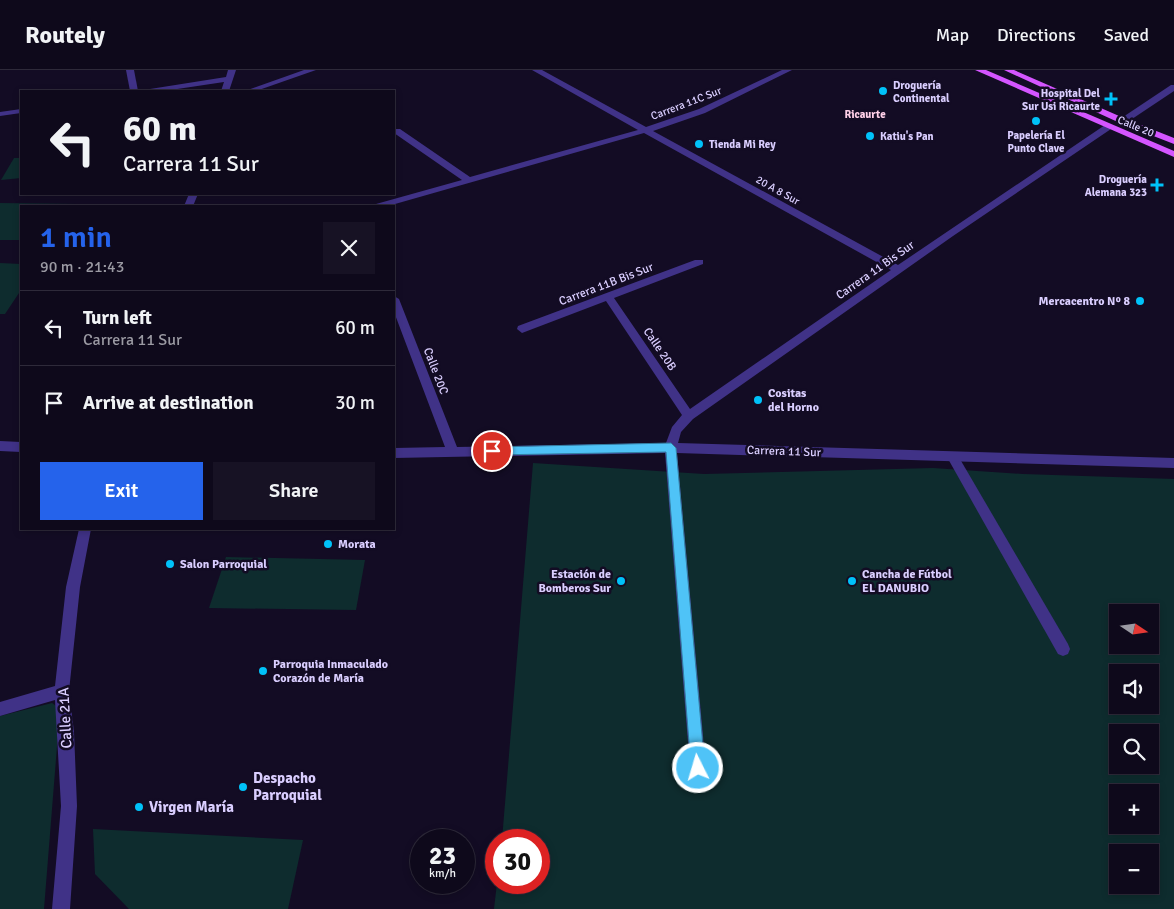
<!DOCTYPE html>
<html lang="en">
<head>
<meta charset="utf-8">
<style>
	body { margin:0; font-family:Signika,sans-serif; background:#171224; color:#f1f3f6; height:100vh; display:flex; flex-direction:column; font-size:19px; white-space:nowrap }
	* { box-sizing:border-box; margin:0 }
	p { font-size:16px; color:#9b9aa3 }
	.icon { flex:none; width:28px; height:28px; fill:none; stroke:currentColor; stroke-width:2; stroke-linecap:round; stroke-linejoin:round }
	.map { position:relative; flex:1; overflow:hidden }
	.side { position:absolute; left:20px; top:135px; width:375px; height:325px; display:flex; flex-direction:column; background:#0e091b; border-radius:0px; box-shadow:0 2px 8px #0003,0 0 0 1px #2e2a3a }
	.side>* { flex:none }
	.guide { position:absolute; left:20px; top:20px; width:375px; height:105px; border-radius:0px; box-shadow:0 2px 8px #0003,0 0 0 1px #2e2a3a; background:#0e091b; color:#f1f3f6; overflow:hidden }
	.needle { width:32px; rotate:103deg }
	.controls { position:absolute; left:1109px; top:534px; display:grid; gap:10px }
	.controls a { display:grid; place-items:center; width:50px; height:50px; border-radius:0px; background:#0e091b; box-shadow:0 2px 8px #0003,0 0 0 1px #2e2a3a; font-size:25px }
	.speed { position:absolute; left:410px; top:759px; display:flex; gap:10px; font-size:25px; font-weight:700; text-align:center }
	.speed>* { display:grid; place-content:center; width:65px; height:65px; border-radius:50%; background:#0e091b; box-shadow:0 2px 8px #0003,0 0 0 1px #2e2a3a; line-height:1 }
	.speed small { font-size:12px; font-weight:400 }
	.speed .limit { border:8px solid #d22; background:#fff; color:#111 }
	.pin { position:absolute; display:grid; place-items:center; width:42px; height:42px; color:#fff; margin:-21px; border:2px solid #fff; border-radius:50%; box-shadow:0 1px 5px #0007 }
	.me { position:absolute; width:55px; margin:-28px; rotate:355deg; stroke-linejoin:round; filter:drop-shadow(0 0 4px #0008) }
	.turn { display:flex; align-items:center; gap:18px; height:105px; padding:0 20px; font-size:22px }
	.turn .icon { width:65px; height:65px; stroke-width:2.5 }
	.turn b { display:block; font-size:35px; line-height:42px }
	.round { display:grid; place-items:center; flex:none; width:52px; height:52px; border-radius:0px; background:#171224 }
	.overview { display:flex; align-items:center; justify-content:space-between; height:85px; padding:0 20px }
	h1 { font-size:30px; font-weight:600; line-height:38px; color:#2563eb }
	.primary-button { display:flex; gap:10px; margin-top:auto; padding:10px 20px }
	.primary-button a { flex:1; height:58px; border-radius:0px; background:#2563eb; color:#fff; font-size:20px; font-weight:600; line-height:58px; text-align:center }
	.primary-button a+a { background:#171224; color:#f1f3f6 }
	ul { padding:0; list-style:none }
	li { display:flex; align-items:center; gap:15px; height:75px; padding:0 20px; border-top:1px solid #2e2a3a }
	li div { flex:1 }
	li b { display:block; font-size:19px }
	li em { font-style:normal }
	header { display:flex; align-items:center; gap:30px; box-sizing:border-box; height:70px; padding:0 25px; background:#0e091b; border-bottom:1px solid #2e2a3a }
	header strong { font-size:24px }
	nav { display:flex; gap:28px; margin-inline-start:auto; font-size:18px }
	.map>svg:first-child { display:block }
	.green { fill:#0e2c2e; fill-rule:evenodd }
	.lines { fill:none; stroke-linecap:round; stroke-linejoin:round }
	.service { fill:#403287; fill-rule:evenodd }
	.minor { fill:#403287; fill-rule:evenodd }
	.primary { fill:#d455ff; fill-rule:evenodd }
	.route { fill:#4fc3f7; stroke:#337fa1 }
	.poi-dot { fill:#00c2f9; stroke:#130c24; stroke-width:2 }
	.labels { text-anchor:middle; stroke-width:5; stroke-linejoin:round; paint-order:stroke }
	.far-poi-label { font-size:11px; font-weight:bold; fill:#daceff; stroke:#130c24; text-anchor:start }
	.far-street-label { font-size:11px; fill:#daceff; stroke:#130c24 }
	.far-neighbourhood-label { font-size:11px; font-weight:bold; fill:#ffd0e8; stroke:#130c24 }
	.street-label { font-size:12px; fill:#daceff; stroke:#130c24 }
	.poi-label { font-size:12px; font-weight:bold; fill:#daceff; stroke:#130c24; text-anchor:start }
	.near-street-label { font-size:15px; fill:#daceff; stroke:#130c24 }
	.near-poi-label { font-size:15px; font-weight:bold; fill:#daceff; stroke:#130c24; text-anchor:start }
</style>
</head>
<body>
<header>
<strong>Routely</strong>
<nav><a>Map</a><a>Directions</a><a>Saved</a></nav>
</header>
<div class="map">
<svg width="1174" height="839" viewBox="0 0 1174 839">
	<rect width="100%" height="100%" fill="#130c24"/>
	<!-- green -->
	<g class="green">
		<polygon points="14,88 21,88 21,108 1,110"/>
		<polygon points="0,133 77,134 75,136 21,136 21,170 0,170"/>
		<polygon points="0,193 21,194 21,220 5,244 0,244"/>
		<path d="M533,393L704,404L933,398L1023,404L1174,409V839H494L497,813L539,812V770H502ZM1118,542H1150V575H1118ZM1118,602H1150V635H1118ZM1118,662H1150V695H1118ZM1118,722H1150V755H1118ZM1118,782H1150V815H1118Z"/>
		<polygon points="226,487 365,490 356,540 209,538"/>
		<polygon points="52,633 60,639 44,839 0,839 0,646"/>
		<polygon points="93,759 303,770 288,839 129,839 95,804"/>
	</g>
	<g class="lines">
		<!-- service -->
		<polygon class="service" points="953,382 957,384 1068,574 1070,579 1068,584 1063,586 1058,584 947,387 949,384"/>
		<!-- minor -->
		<g class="minor">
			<polygon points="126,0 134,0 138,21 130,21"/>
			<polygon points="228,0 236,0 229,21 221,21 224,12 164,21 146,21 150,19 226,7"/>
			<polygon points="304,0 316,0 256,21 245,21"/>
			<polygon points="532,0 542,0 646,57 699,39 782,0 792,0 705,43 653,61 898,195 1105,55 1111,55 1111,59 953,166 693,349 681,362 678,373 1174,388 1174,398 677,383 706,698 704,704 698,706 692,704 690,698 665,383 394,388 394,378 445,377 394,242 394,226 399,229 457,377 666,373 672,357 682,345 606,231 522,263 517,259 518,256 695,190 703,190 703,194 614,228 690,339 891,200 644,63 388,136 375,136 376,134 462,110 394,63 394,59 400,59 470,107 638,60"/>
			<polygon points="1171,15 1174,15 1174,21 1126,53 1120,53 1120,49"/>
			<polygon points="21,39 21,43 0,46 0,42"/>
			<polygon points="189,124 198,124 193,136 184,136"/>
			<polygon points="0,371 21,372 21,382 0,381"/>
			<polygon points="79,459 91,459 80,517 69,621 74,662 77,736 70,839 52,839 61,736 55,630 0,646 0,632 55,616 66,517"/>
		</g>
		<!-- primary -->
		<g class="primary">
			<polygon points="975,0 986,0 1174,81 1174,87"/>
			<polygon points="1004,0 1014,0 1126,49 1174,68 1174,74 1120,53"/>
		</g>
	</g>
	<!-- route -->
	<polygon class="route" points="671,373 676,378 705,698 703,703 698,705 693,703 691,698 666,382 492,385 487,381 492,377"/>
	<!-- markers -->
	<g class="poi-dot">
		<circle cx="883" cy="21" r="5"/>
		<path d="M1108.5 21.5h5v5h5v5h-5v5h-5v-5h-5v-5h5z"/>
		<circle cx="1036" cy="51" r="5"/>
		<circle cx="870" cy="66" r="5"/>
		<circle cx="699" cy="74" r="5"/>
		<path d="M1154.5 107.5h5v5h5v5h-5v5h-5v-5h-5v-5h5z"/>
		<circle cx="1140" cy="231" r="5"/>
		<circle cx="758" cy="330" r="5"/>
		<circle cx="328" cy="474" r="5"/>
		<circle cx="170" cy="494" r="5"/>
		<circle cx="621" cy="511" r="5"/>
		<circle cx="852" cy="511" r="5"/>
		<circle cx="263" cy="601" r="5"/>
		<circle cx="243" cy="717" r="5"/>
		<circle cx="139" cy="737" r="5"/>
	</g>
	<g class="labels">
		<!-- far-poi labels -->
		<g class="far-poi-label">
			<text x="893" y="19">Droguería<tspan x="893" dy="13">Continental</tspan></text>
			<text x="1100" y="27" text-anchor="end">Hospital Del<tspan x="1100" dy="13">Sur Usi Ricaurte</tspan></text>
			<text x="1036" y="69" text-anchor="middle">Papelería El<tspan x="1036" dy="13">Punto Clave</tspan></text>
			<text x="880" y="70">Katiu's Pan</text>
			<text x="709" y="78">Tienda Mi Rey</text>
			<text x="1147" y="113" text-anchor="end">Droguería<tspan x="1147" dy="13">Alemana 323</tspan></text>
		</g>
		<!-- far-street labels -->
		<g class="far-street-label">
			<text transform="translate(686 33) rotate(-21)" y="4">Carrera 11C Sur</text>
			<text transform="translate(1136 56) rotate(22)" y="4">Calle 20</text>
			<text transform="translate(778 120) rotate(29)" y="4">20 A 8 Sur</text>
		</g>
		<!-- far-neighbourhood labels -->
		<g class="far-neighbourhood-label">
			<text x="865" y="48">Ricaurte</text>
		</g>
		<!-- street labels -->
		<g class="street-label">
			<text transform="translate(875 200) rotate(-35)" y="4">Carrera 11 Bis Sur</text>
			<text transform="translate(606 214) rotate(-21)" y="4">Carrera 11B Bis Sur</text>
			<text transform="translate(660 279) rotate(56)" y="4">Calle 20B</text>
			<text transform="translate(436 301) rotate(69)" y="4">Calle 20C</text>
			<text transform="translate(784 381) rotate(2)" y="4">Carrera 11 Sur</text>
		</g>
		<!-- poi labels -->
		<g class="poi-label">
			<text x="1130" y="235" text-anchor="end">Mercacentro Nº 8</text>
			<text x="768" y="327">Cositas<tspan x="768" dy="14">del Horno</tspan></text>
			<text x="338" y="478">Morata</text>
			<text x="180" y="498">Salon Parroquial</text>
			<text x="611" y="508" text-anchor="end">Estación de<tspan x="611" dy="14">Bomberos Sur</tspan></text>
			<text x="862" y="508">Cancha de Fútbol<tspan x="862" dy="14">EL DANUBIO</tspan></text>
			<text x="273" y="598">Parroquia Inmaculado<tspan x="273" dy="14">Corazón de María</tspan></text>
		</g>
		<!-- near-street labels -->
		<g class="near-street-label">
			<text transform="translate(65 648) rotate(-93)" y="5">Calle 21A</text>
		</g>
		<!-- near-poi labels -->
		<g class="near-poi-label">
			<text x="253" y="713">Despacho<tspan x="253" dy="17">Parroquial</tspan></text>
			<text x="149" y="742">Virgen María</text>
		</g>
	</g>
</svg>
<div class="controls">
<a><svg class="needle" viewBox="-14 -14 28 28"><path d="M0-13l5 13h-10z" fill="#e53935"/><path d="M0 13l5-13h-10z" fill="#9b9aa3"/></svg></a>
<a><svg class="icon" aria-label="sound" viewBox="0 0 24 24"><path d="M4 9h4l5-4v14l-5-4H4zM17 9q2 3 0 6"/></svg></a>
<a><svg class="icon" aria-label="search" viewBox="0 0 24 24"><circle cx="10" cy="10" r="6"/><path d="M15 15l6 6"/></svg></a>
<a>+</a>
<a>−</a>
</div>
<div class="speed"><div>23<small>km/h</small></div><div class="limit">30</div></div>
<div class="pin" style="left:492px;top:381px;background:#d93025"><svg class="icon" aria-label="arrive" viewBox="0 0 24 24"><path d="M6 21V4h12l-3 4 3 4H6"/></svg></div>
<svg class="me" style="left:698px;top:698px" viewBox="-20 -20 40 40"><circle r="17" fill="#4fc3f7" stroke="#fff" stroke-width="3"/><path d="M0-11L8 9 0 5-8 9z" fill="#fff"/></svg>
<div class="guide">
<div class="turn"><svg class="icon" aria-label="left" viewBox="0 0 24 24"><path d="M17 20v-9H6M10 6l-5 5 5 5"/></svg><div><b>60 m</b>Carrera 11 Sur</div></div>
</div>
<section class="side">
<div class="overview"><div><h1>1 min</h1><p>90 m · 21:43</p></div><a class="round"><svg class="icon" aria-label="close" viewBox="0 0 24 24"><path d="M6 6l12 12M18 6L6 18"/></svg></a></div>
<ul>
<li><svg class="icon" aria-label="left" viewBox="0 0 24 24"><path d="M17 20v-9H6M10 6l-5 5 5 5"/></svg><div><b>Turn left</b><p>Carrera 11 Sur</p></div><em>60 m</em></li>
<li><svg class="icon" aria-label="arrive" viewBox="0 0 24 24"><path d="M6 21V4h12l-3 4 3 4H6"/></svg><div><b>Arrive at destination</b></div><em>30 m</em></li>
</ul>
<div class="primary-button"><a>Exit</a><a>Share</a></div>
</section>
</div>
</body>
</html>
